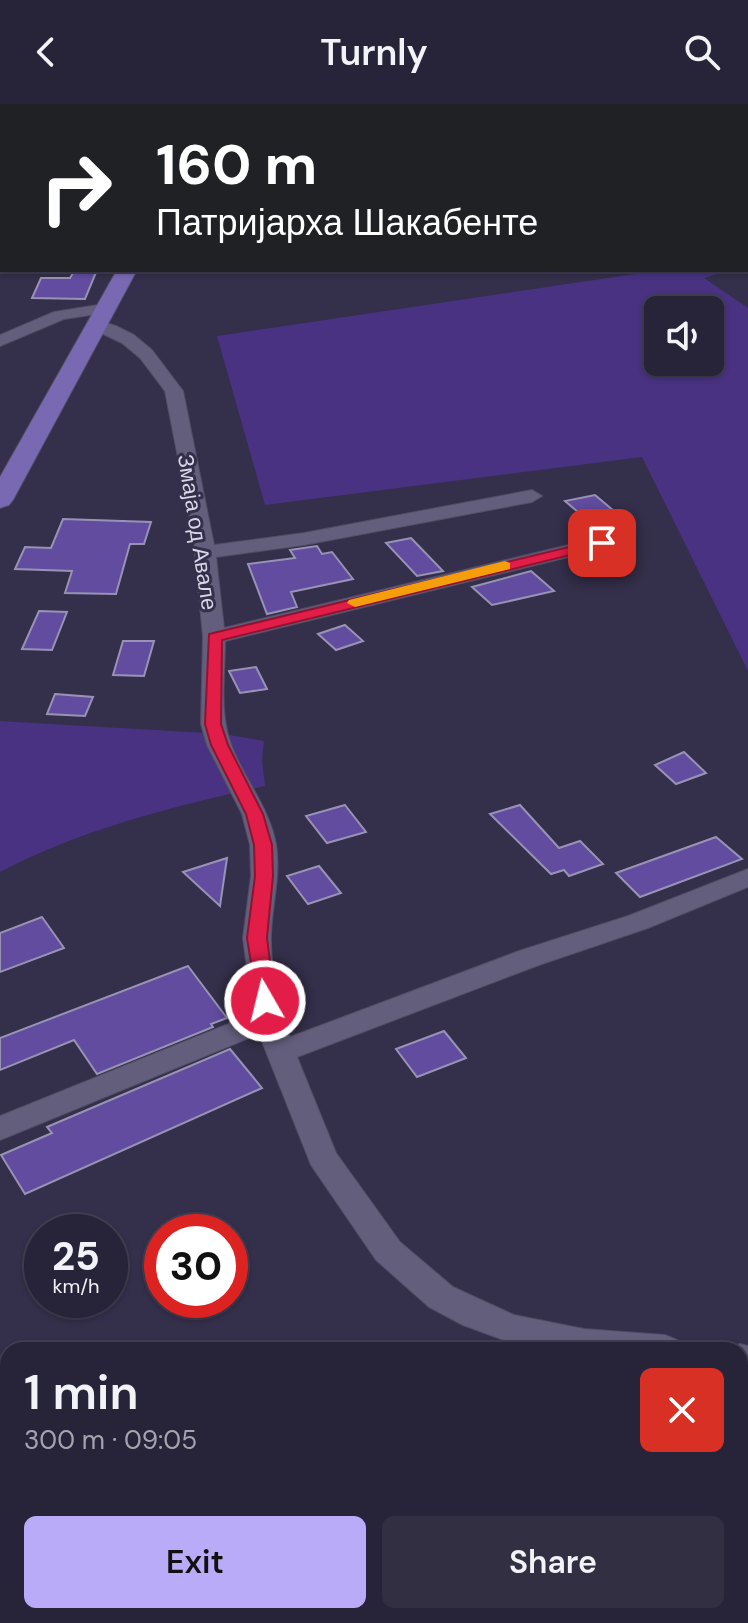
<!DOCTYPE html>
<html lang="en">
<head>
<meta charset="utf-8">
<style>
	body { margin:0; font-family:"DM Sans",sans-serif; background:#332f43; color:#f1f3f6; height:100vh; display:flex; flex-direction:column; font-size:30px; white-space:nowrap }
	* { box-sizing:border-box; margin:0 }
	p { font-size:26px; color:#a4a4ae }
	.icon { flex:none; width:44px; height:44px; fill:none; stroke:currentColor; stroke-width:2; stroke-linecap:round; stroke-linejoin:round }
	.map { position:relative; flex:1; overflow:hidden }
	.side { position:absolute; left:0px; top:1238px; width:748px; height:282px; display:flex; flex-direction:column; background:#272338; border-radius:24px 24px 0 0; box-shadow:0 2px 6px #0004,0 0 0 2px #434053 }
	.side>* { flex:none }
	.banner { position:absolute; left:0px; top:0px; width:748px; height:168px; box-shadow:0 2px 6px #0004,0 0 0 2px #434053; background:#202124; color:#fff; overflow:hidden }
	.tools { position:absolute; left:644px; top:192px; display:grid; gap:16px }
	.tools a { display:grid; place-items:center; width:80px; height:80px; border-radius:12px; background:#272338; box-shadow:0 2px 6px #0004,0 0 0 2px #434053; font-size:40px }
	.speed { position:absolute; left:24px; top:1110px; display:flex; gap:16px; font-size:40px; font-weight:700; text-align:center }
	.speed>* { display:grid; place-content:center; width:104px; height:104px; border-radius:50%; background:#272338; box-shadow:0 2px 6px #0004,0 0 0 2px #434053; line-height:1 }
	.speed small { font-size:20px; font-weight:400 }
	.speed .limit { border:12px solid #d22; background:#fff; color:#111 }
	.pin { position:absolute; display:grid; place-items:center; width:68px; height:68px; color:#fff; margin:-34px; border-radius:16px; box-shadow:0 4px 12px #0006 }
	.me { position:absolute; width:88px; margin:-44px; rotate:352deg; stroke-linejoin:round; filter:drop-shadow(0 0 6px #0008) }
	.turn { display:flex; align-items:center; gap:28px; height:168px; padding:0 24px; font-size:36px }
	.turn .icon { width:104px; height:104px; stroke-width:2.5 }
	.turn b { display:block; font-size:56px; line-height:68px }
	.round { display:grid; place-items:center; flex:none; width:84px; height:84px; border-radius:12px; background:#332f43 }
	.overview { display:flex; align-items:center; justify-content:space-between; height:136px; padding:0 24px }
	h1 { font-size:48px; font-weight:600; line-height:60px }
	.primary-button { display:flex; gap:16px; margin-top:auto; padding:16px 24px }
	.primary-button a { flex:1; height:92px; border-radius:12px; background:#b9abf7; color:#111; font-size:32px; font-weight:600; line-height:92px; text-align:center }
	.primary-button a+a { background:#332f43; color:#f1f3f6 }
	header { display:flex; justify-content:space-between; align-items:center; height:104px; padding:0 24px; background:#272338; font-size:36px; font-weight:600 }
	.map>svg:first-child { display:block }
	.green { fill:#483281; fill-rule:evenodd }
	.building { fill:#614c9f; stroke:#9893b4; stroke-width:2 }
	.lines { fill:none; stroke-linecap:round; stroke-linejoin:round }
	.minor-casing { stroke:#514c63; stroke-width:2 }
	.major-casing { stroke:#514c63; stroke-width:2 }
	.path { stroke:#868298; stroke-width:3; stroke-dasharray:3 3; stroke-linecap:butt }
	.minor { fill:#635e7c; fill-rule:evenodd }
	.major { fill:#7969b3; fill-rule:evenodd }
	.route { fill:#e11d48; stroke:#92132f; stroke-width:2 }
	.slow { fill:#f59e0b }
	.labels { text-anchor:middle; stroke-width:6; stroke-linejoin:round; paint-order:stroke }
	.street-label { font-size:22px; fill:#d8d6e7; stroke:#342f4a }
</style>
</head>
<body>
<header><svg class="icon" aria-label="back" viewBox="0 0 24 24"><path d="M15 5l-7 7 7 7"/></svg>Turnly<svg class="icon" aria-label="search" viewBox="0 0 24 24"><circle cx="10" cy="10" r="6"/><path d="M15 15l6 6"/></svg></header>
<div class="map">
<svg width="748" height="1519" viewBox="0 0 748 1519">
	<rect width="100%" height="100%" fill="#342f4a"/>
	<!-- green -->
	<g class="green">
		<path d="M662,166H731L704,174L748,204V567L642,353L265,401L217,232ZM658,206H710V258H658Z"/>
		<path d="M0,617L224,630L264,637L262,656L265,682C175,702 82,725 0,768Z"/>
	</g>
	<!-- building -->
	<g class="building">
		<polygon points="75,166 97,166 85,195 32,194 41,174 70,174"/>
		<polygon points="595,391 627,418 598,425 565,397"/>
		<polygon points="63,415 151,418 144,440 130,440 116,490 65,489 72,467 15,465 25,443 51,444"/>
		<polygon points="411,434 443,467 417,472 386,439"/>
		<polygon points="317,442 322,450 332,448 353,475 291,488 297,503 267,510 248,460 295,454 290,446"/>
		<polygon points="531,467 554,487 492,501 472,483"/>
		<polygon points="39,507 67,508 52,546 22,545"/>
		<polygon points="345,521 363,537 336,546 318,530"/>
		<polygon points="123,537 154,537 144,572 113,571"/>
		<polygon points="256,563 267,585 240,589 229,567"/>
		<polygon points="55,590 93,593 85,612 47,610"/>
		<polygon points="684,648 706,669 676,680 655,661"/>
		<polygon points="345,701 366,728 327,739 306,712"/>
		<polygon points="520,701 559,744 580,737 603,760 569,772 564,766 551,770 490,710"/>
		<polygon points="716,733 742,755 640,793 616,769"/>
		<polygon points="227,754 220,802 183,768"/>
		<polygon points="319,762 341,789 308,800 287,772"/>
		<polygon points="42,813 64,844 0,868 0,829"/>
		<polygon points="188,862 227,914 211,920 213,923 97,970 74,936 0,966 0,934"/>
		<polygon points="444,927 466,954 417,973 396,945"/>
		<polygon points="230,945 262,984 25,1090 1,1051 52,1029 47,1023"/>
	</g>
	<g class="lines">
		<!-- minor casing -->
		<g class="minor-casing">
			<g id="minor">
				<polygon points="217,0 235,0 236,2 216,2"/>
				<polygon points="276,0 319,0 275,2"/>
				<polygon points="735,0 748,0 748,5 746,2"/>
				<rect x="0" y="5" width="2" height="8"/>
				<rect x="746" y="48" width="2" height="8"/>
				<rect x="0" y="80" width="2" height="8"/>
				<polygon points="104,200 112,205 110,208 64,215 0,242 0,231 54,208"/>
				<path d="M96,216L116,222L134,231L152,246L183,287L214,441L304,429L532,386L542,392L532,398L304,441L216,453L224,524L602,433L612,439L609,443L225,537C225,570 219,609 231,640C244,675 269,703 276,740C281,771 272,801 271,831C270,860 279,907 290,933L519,847L628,812L748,765V783L648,824L539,861L297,953L336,1049L400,1138L453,1183L514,1211L584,1225L665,1231L677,1236L682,1246H547L501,1235L463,1221L429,1203L376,1156L311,1061L259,930L0,1036V1012L253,910L243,834L251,772L250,741L242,710L207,641L201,620L203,533L193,430L165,287L140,254L122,239L90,224V218Z"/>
				<polygon points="740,1240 748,1242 748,1272 740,1270 740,1246 727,1246"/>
			</g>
		</g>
		<!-- major casing -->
		<g class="major-casing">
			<polygon id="major" points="117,166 137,166 13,396 9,401 0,404 0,373"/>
		</g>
		<!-- path -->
		<polyline class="path" points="39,166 60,167"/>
		<!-- minor -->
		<use href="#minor" class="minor"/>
		<!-- major -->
		<use href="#major" class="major"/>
	</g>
	<!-- route -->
	<polygon class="route" points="602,435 607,436 607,442 222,536 221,620 228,641 263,710 272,741 273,772 267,834 275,897 265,904 258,902 247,834 255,772 254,741 246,710 211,641 205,620 209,530"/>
	<!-- slow -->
	<polygon class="slow" points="505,457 510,459 510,465 355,503 347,499 349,496"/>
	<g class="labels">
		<!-- street labels -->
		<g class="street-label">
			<text transform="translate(198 428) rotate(81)" y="8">Змаја од Авале</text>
		</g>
	</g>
</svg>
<div class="tools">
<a><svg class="icon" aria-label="sound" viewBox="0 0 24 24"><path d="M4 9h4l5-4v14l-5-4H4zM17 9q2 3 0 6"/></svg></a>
</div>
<div class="speed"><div>25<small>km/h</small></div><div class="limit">30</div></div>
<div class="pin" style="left:602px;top:439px;background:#d93025"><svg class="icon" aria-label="arrive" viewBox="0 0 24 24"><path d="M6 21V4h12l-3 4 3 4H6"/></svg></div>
<svg class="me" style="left:265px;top:897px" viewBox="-20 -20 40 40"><circle r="17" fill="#e11d48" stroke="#fff" stroke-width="3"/><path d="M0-11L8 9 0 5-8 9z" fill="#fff"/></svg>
<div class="banner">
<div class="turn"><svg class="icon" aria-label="right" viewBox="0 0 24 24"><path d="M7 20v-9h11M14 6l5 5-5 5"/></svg><div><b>160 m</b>Патријарха Шакабенте</div></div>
</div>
<section class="side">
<div class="overview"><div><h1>1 min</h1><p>300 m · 09:05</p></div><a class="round" style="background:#d93025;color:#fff"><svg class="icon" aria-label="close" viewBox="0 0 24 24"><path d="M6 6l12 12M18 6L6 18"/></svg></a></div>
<div class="primary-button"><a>Exit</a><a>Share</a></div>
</section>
</div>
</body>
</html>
